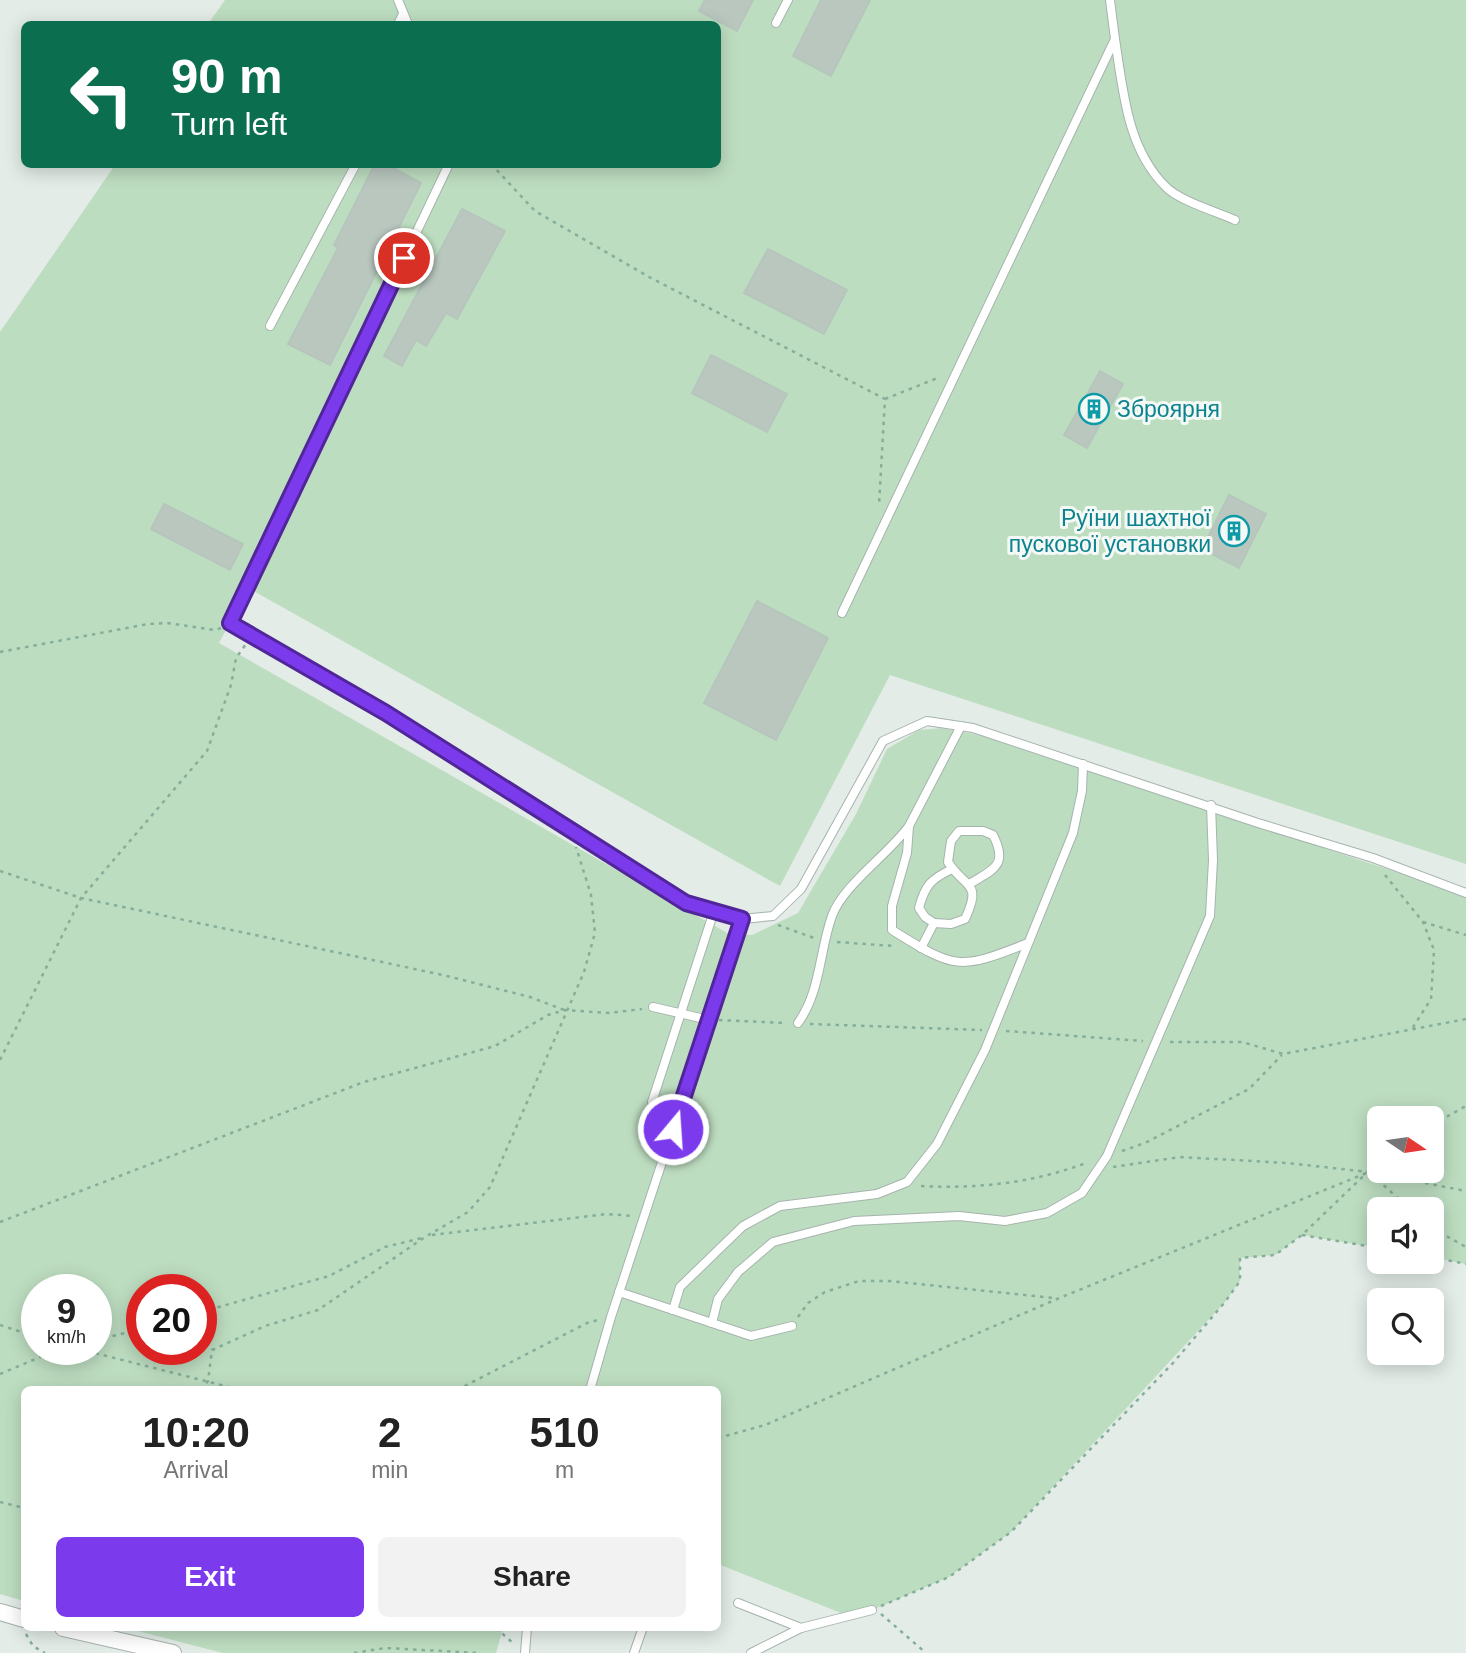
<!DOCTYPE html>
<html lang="en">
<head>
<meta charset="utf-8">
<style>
	body { margin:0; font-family:Arial,sans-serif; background:#f2f2f2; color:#222; height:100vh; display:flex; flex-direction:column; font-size:26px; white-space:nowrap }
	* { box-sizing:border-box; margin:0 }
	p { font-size:23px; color:#767676 }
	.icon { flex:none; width:38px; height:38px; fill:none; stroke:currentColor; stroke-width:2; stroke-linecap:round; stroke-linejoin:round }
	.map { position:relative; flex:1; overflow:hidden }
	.side { position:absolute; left:21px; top:1386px; width:700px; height:245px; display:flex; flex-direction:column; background:#fff; border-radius:10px; box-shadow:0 4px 18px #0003 }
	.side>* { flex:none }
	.top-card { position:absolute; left:21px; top:21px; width:700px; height:147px; border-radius:10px; box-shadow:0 4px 18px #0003; background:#0b6e4f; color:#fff; overflow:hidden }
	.needle { width:46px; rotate:103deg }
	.buttons { position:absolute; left:1367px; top:1106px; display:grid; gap:14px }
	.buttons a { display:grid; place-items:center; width:77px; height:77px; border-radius:10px; background:#fff; box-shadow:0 4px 18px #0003; font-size:35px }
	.speed { position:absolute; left:21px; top:1274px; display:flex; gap:14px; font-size:35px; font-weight:700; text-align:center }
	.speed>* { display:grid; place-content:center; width:91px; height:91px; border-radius:50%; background:#fff; box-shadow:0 4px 18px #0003; line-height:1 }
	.speed small { font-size:18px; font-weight:400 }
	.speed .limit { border:10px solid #d22; background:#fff; color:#111 }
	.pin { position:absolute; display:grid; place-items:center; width:60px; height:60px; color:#fff; margin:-30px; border:4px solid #fff; border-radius:50%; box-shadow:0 2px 7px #0007 }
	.me { position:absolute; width:77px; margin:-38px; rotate:18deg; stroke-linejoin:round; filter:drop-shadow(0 0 5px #0008) }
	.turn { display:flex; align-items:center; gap:24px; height:147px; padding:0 35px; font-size:32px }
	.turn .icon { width:91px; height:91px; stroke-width:2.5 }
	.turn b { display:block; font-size:49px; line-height:60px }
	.eta { display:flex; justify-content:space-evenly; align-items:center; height:119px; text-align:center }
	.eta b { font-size:42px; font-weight:700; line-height:49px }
	.cta { display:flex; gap:14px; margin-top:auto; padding:14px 35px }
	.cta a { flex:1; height:80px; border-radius:10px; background:#7c3aed; color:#fff; font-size:28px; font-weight:700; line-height:80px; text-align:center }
	.cta a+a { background:#f2f2f2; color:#222 }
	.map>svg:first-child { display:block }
	.green { fill:#bdddc0; fill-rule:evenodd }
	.building { fill:#b9c7bf; stroke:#b6c6bc; stroke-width:2 }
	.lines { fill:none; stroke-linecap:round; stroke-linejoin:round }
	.service-casing { stroke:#a6b4ad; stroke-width:10 }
	.minor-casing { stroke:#a6b4ad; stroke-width:18 }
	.path { stroke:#85af9a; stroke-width:2.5; stroke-dasharray:3.5 5; stroke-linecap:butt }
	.service { stroke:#fff; stroke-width:8 }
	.minor { stroke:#fff; stroke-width:16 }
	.route-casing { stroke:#51269a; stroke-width:18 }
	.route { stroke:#7c3aed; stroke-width:12 }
	.labels { text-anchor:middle; stroke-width:6; stroke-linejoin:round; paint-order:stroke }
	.culture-label { font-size:23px; fill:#0d838f; stroke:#f4f9f5; text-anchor:start }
</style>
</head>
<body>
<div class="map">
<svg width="1466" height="1653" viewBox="0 0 1466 1653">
	<rect width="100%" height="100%" fill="#e3ece7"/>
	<!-- green -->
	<g class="green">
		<path d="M225,0H1466V864L890,675L780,886L248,588L219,643L729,934L752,935L798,913L856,814L887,749L919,730L941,728L980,735L1466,895V1264L1432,1257V1209H1379V1248L1302,1235L1275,1255L1240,1258V1281L1225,1302L1011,1532L949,1577L872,1610L846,1615L718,1564V1390H24V1601L0,1594V332L115,165L718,164V24H208ZM1379,1118H1432V1171H1379ZM37,1290H96V1349H37ZM142,1290H201V1349H142Z"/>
		<polygon points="126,1628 503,1628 496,1653 223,1653"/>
	</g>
	<!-- building -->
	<g class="building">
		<polygon points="705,0 753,0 737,31 699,11"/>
		<polygon points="821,0 870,0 831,76 793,56"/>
		<polygon points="375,164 386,164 421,183 330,365 288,344 338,248 334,245"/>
		<polygon points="462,209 505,231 457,319 446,313 426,346 416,340 402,366 384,356"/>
		<polygon points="768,249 847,290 824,334 744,293"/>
		<polygon points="711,355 787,394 767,432 692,393"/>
		<polygon points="1100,371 1123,384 1087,448 1064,435"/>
		<polygon points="1229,495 1266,514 1239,568 1202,549"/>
		<polygon points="164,504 243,544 230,570 151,529"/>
		<polygon points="757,601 828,638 776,740 704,703"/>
	</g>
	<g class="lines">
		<!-- service casing -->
		<g class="service-casing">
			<g id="service">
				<polyline points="398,0 408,24"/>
				<polyline points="776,23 788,0"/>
				<polyline points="398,24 403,14"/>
				<path d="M1115,39C1123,90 1127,149 1166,187C1178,200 1217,212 1235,220"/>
				<polyline points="449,164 230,623 386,713 686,903 742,919 773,916 801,889 883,741 927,721 973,728 1258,823 1373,858 1466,893"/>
				<polyline points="270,326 356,164"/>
				<polyline points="842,613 1115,39 1110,0"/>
				<path d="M961,726L909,826L907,853L892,906V930C955,969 958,971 1028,943"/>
				<path d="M934,923L951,924L965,919C983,881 965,889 948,862L951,841L959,831H983L993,835C1009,866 992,870 971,883"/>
				<path d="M921,948L934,923L925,917L919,908C925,885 931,879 952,869"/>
				<polyline points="653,1007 709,1020"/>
				<path d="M798,1023C821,991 819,952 832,916C843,885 888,855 909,826"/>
				<polyline points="652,1102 714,911"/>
				<polyline points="619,1292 751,1336 792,1326"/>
				<polyline points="673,1310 680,1287 743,1226 780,1206 877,1194 907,1182 937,1144 985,1050 1073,833 1082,791 1083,764"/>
				<polyline points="712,1323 718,1299 738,1272 773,1242 854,1221 959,1216 1005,1221 1047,1213 1082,1193 1107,1156 1210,916 1213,860 1211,805"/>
				<polyline points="590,1390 611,1317 742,919"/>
				<polyline points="738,1603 801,1628"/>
				<polyline points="525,1653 527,1628"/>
				<polyline points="634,1653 642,1630"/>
				<polyline points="751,1653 801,1628 872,1610"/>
			</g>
		</g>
		<!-- minor casing -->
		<g class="minor-casing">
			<g id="minor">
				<polyline points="0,1612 24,1619"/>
				<polyline points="63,1628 173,1653"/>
			</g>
		</g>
		<!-- path -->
		<g class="path">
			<polyline points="491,164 535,211 651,278 885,399 879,505"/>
			<polyline points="885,399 940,377"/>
			<polyline points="0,652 148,624 167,623 215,630 221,628"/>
			<polyline points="0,871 81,898 443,975 530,997 564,1010"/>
			<polyline points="1385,875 1423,922 1434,950 1431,999 1410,1032"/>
			<polyline points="1423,922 1466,935"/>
			<polyline points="778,925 814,938"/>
			<polyline points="837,942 894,946"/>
			<polyline points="719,1020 786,1023"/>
			<polyline points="810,1024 982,1030"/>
			<polyline points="1006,1031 1143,1041"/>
			<polyline points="1170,1042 1242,1042 1283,1054 1466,1019"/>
			<polyline points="0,1060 81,898 207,751 231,685 236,658 246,644"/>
			<polyline points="1432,1125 1466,1106"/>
			<polyline points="1122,1151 1145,1143 1249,1089 1282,1055"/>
			<polyline points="1113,1167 1180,1157 1287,1163 1369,1172 1466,1191"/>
			<polyline points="1371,1174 1410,1209"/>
			<path d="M921,1186C978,1189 1032,1183 1086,1163"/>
			<polyline points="0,1222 364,1082 495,1046 548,1015 565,1010 609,1013 642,1009"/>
			<polyline points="1432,1228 1466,1247"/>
			<polyline points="432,1235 607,1214 633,1216"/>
			<polyline points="1302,1235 1379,1248"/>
			<polyline points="1432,1257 1466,1264"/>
			<polyline points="201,1312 329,1276 385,1247 422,1238"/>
			<polyline points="798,1317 808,1303 825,1292 859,1281 889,1281 1054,1298"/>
			<polyline points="0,1325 37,1337"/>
			<polyline points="96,1340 142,1329"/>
			<polyline points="79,1349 241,1390"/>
			<polyline points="0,1374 59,1349"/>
			<polyline points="201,1390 208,1381 212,1350 265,1326 318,1310 425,1237 468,1212 490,1187 584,972 595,933 591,895 576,847"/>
			<polyline points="457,1390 587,1323 598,1320"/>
			<polyline points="718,1438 765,1425 1057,1299 1369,1172"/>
			<polyline points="0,1502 24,1508"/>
			<polyline points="881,1606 949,1577 1011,1532 1173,1363 1225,1302 1240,1281 1240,1258 1275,1255 1302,1235 1379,1161"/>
			<polyline points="881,1614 926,1653"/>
			<polyline points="496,1628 514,1644"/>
			<polyline points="26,1634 33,1646 45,1653"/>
			<polyline points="354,1653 385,1648 479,1653"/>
		</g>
		<!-- service -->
		<use href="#service" class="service"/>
		<!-- minor -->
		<use href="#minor" class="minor"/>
	</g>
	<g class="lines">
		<!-- route casing -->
		<g class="route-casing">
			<polyline id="route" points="404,258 230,623 386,713 686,903 742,919 673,1129"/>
		</g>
		<!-- route -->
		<use href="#route" class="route"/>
	</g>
	<!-- icons -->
	<defs>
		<g id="building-ring" transform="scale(1.575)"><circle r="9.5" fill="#f4f9f5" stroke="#0f9aa8" stroke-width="1.5"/><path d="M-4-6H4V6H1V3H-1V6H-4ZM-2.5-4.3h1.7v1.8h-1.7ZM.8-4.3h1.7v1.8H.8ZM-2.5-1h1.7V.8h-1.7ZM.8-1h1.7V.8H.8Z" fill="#0f9aa8"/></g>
	</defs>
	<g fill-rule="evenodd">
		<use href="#building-ring" x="1094" y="409"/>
		<use href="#building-ring" x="1234" y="531"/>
	</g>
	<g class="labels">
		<!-- culture labels -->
		<g class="culture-label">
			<text x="1117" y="417">Зброярня</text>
			<text x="1211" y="526" text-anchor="end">Руїни шахтної<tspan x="1211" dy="26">пускової установки</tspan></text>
		</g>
	</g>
</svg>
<div class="buttons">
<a><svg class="needle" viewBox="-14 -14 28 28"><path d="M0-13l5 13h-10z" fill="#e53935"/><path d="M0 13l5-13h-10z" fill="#767676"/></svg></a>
<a><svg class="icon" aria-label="sound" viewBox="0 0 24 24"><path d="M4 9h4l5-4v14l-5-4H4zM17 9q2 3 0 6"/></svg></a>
<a><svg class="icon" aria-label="search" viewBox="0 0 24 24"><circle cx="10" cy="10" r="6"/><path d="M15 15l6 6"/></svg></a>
</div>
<div class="speed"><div>9<small>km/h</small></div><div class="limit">20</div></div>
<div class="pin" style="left:404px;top:258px;background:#d93025"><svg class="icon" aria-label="arrive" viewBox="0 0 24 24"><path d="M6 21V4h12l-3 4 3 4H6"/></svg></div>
<svg class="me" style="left:673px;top:1129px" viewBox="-20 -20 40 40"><circle r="17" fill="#7c3aed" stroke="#fff" stroke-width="3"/><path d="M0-11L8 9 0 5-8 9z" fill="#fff"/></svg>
<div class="top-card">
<div class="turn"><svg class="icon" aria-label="left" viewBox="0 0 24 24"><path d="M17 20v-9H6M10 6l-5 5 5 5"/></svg><div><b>90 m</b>Turn left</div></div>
</div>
<section class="side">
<div class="eta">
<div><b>10:20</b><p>Arrival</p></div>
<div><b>2</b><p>min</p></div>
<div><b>510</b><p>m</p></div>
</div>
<div class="cta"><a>Exit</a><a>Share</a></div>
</section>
</div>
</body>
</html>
